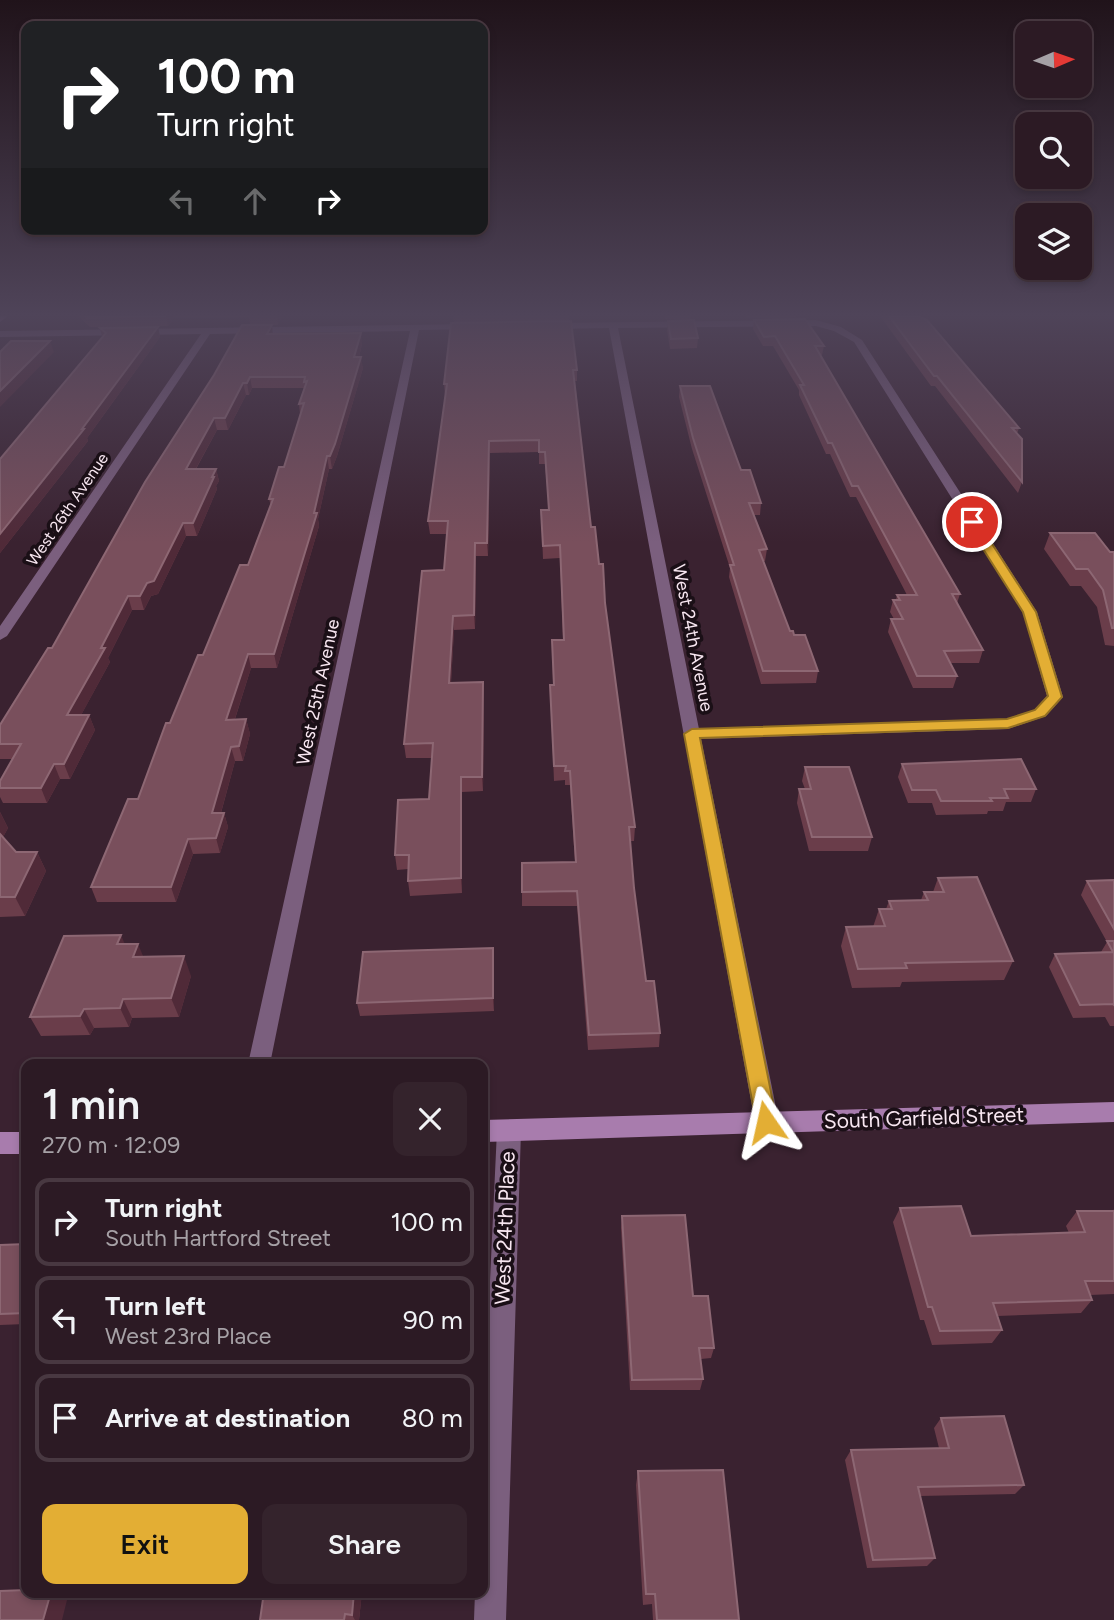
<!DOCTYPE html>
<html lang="en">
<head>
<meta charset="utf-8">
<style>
	body { margin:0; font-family:Figtree,sans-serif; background:#34232c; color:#f1f3f6; height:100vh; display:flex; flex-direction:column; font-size:26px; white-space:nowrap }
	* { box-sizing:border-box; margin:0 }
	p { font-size:23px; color:#a6a1a6 }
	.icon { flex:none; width:38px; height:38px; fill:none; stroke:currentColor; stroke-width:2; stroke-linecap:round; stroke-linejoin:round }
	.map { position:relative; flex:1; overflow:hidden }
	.details { position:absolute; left:21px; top:1059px; width:467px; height:539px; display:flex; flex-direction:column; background:#2c1a24; border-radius:14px; box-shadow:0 4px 10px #0003,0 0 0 2px #483841 }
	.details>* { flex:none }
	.hud { position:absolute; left:21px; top:21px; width:467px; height:214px; border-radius:14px; box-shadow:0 4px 10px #0003,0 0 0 2px #483841; background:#202124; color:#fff; overflow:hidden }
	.needle { width:46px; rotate:88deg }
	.buttons { position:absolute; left:1015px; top:21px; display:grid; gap:14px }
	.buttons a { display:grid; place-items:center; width:77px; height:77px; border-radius:14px; background:#2c1a24; box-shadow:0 4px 10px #0003,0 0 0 2px #483841; font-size:35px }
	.pin { position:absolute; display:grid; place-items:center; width:60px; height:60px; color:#fff; margin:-30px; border:4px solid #fff; border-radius:50%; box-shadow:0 2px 7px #0007 }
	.me { position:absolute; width:77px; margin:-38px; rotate:349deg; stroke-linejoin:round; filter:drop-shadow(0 0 5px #0008) }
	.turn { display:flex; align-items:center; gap:24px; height:147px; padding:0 21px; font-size:32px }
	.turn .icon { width:91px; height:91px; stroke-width:2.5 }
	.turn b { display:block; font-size:49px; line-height:60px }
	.lanes { display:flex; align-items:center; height:66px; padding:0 21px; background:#0003; justify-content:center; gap:35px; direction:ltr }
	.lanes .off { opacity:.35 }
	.round { display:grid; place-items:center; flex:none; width:74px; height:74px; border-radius:14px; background:#34232c }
	.summary { display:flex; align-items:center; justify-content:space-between; height:119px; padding:0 21px }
	h1 { font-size:42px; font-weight:600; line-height:52px }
	.button { display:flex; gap:14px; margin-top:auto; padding:14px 21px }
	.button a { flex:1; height:80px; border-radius:14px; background:#e3ae34; color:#111; font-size:28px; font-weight:600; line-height:80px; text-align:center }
	.button a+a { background:#34232c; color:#f1f3f6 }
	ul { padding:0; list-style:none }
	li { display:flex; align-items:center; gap:21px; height:88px; margin:0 14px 10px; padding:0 7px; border:4px solid #483841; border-radius:14px }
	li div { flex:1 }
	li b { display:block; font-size:26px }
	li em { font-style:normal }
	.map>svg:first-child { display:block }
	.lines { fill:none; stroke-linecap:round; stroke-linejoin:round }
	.street { fill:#7b5f7e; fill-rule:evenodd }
	.secondary { fill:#a87cad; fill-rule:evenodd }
	.wall { fill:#6a3d4a }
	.shaded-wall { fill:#502a38 }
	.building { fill:#794f5c; stroke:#8d6773; stroke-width:2 }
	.route { fill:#e3ae34; stroke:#947122; stroke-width:2 }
	.labels { text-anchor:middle; stroke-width:7; stroke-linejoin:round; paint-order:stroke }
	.far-street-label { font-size:16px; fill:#f8e7f1; stroke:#1a0f16 }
	.street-label { font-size:18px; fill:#f8e7f1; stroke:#1a0f16 }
	.near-street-label { font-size:21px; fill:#f8e7f1; stroke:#1a0f16 }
</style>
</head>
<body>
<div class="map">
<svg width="1114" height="1620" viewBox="0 0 1114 1620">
	<rect width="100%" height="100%" fill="#3a2230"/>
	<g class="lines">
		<!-- street -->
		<g class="street">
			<path d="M816,320L841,327L862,340L1037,612L1063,697L1046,716L1008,729L701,739L779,1122L775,1129L767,1132L759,1129L755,1122L609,328L550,329L546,326L550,323ZM816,326L834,331L854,342L1023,612L1047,696L1034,710L1006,719L699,729L618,328Z"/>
			<polygon points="473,324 477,327 476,329 419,330 270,1064 248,1064 410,331 210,334 7,636 0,640 0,626 201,334 0,337 0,331"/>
			<polygon points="509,1120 517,1123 521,1130 506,1620 474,1620 475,1592 483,1592 483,1432 497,1130 501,1123"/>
		</g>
		<!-- secondary -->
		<g class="secondary">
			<polygon points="0,316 8,316 0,322"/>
			<polygon points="1114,1102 1114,1122 483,1142 483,1120"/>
			<rect x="0" y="1132" width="26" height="22"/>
		</g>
	</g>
	<!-- wall -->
	<g class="wall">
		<polygon points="78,316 282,316 278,325 250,325 249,317 174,318 168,326 90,327"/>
		<polygon points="453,316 569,316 569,321 454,322"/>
		<polygon points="665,316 691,316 690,319 665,319"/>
		<polygon points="745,316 796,316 796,317 747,318"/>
		<polygon points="880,316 918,316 1019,428 1017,434 1022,482 1018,493 935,386 931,386"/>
		<polygon points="754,320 824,346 822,355 820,355 960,594 957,603 983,650 979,663 950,663 957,676 953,688 913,688 888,632 891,619 894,619 890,612 893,600 896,600 897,595 907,595 856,497 850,497 830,454 826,454 799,395 799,390 773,346 763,346 753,329"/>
		<polygon points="668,321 698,338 697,348 670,349 667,330"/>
		<polygon points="158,327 160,337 87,438 88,441 0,553 0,459 102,337 100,328"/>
		<polygon points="273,334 362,344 359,357 363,368 337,456 332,469 329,469 318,519 319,526 277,668 251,668 235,719 246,719 250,734 243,761 235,761 221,813 224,813 228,827 220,853 193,854 176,902 97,902 91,887 138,799 170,723 248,565 271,506 269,499 284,467 300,414 299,404 304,388 252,388 249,395 246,395 228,430 217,430 196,469 216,469 219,481 216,486 217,489 197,536 186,536 158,594 151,596 144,610 132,610 108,658 110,662 81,715 89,715 95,730 70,779 60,779 47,803 3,803 0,797 0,781 13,759 0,759 0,725 52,648"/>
		<polygon points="577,370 577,381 575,381 591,527 599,564 605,603 635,827 634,841 630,841 634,888 646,981 660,1033 659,1047 588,1050 577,906 522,906 522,863 575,862 570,785 565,785 565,780 554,781 550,685 553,685 552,640 563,640 560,558 543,559 541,510 549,510 545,464 539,464 539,452 490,453 488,556 476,556 475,629 454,630 451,683 483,682 484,696 483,791 462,792 462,893 410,896 408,881 408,869 397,870 395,855 429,799 432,758 406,758 404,744 444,570 447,534 430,534 428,521 445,396 444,384"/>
		<polygon points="680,386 741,470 761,503 760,515 753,515 767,549 765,561 763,561 790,631 794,635 818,671 816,683 761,684 729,577 730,568 692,449 679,397"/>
		<polygon points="1050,533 1110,552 1114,552 1114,646 1105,645 1097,607 1081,586 1070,586 1044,549"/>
		<polygon points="902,764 1036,789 1031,802 1006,802 1003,811 988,811 987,814 936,815 932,803 908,803 898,777"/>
		<polygon points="805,767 872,837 868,851 809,851 797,803 799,789 805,789 802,781"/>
		<polygon points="0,812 8,828 3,837 16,852 37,852 46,871 25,916 0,917"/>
		<polygon points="938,878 1013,961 1004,980 902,982 900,987 852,988 841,946 846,927 873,927 879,909 886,909 889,901 921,900 924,892 933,892"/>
		<polygon points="1114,880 1114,1026 1110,1026 1105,1017 1073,1018 1049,967 1055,954 1101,952 1107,942 1081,895 1087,881"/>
		<polygon points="125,944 143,957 191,976 179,1017 132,1018 129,1027 94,1028 90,1035 41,1036 30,1017"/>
		<polygon points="493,948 494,1011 360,1016 357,1003"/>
		<polygon points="900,1208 971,1236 1069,1233 1066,1226 1077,1211 1113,1211 1114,1209 1114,1294 1090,1295 1092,1300 1081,1313 997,1316 1002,1330 992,1343 932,1345 924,1320 920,1320 893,1222"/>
		<polygon points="622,1216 693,1296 714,1348 711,1358 701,1359 703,1379 700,1390 630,1390 621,1228"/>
		<polygon points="26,1244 26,1324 0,1325 0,1245"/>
		<polygon points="941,1418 1024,1485 1015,1494 920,1496 935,1558 927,1566 867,1568 845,1460 851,1450 939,1448 934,1428"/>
		<polygon points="638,1471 739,1620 653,1620 652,1604 643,1605 636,1485"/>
		<polygon points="362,1592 359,1620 260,1620"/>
	</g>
	<!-- shaded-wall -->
	<g class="shaded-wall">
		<polygon points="166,316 173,316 174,318 168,326"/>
		<polygon points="277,316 282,316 278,325"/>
		<polygon points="272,325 273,336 267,334"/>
		<polygon points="158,327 160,337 87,438 88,441 0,553 0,534 82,429"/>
		<polygon points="361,333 362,344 356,368 354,357"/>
		<polygon points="50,341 54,352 0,407 0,391"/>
		<polygon points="361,357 363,368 337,456 332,469 330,456"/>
		<polygon points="250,377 252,388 249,395 247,383"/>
		<polygon points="243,383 246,395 228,430 225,418"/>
		<polygon points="214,418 217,430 189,481 186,469"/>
		<polygon points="489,441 490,453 488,556 487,543"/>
		<polygon points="327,456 329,469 318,519 319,526 277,668 274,654 314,513"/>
		<polygon points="216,469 219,481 216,486 217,489 197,536 193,523 212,477"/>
		<polygon points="183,523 186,536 158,594 151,596 144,610 140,596"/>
		<polygon points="475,543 476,556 475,629 474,615"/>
		<polygon points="128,596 132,610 108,658 110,662 73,730 67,715"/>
		<polygon points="453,616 454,630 450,697 449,683"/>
		<polygon points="248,654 251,668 230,734 226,720"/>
		<polygon points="483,682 484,696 483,791 482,777"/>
		<polygon points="89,715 95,730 70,779 64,764"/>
		<polygon points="246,719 250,734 243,761 239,746"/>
		<polygon points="231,747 235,761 217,827 212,813"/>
		<polygon points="54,764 60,779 47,803 41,788"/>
		<polygon points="461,777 462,792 462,893 461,878"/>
		<polygon points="0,812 8,828 0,843"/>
		<polygon points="224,813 228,827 220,853 216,838"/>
		<polygon points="188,839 193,854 176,902 171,887"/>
		<polygon points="37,852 46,871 25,916 15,897"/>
		<polygon points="121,935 129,954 117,944"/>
		<polygon points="138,944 146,963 133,957"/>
		<polygon points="493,948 494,961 494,1011 493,998"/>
		<polygon points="184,956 191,976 179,1017 171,998"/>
		<polygon points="123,999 132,1018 129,1027 120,1008"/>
		<polygon points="84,1009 94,1028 90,1035 80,1016"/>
		<polygon points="51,1592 56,1592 67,1600 62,1620 43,1620"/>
		<polygon points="354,1592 362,1592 359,1620 355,1620 352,1615"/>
	</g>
	<!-- building -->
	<g class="building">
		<polygon points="85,316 166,316 87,318"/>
		<polygon points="889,316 918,316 927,320 1019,428 1012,428 1022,439 1022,482 937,376 934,376"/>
		<polygon points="805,319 824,346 815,346 960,594 952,594 983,650 944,651 957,676 917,676 891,619 903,619 893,600 900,600 897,595 917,595 858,486 852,486 832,443 828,443 800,385 804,385 775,336 764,337 754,320"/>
		<polygon points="694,320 698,338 671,339 668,321"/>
		<polygon points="571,321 577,370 573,370 591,527 595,527 599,564 603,564 605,603 635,827 629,827 634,888 646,981 654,981 660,1033 589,1035 577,891 522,892 522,863 576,862 570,771 565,771 566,766 554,766 550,685 554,685 552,640 564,640 560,545 543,546 541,510 549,510 545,452 539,452 539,440 489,441 487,543 475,543 474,615 453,616 449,683 483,682 482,777 461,777 461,878 408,881 409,855 395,855 398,800 429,799 433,743 404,744 422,571 444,570 448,521 428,521 447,384 444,384 451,323"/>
		<polygon points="242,325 272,325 267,334 361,333 354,357 361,357 335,444 330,456 327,456 314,513 317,513 274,654 248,654 226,720 246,719 239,746 231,747 212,813 224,813 216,838 188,839 171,887 91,887 128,799 138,799 166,723 170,723 198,655 203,655 240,565 248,565 273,499 269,499 279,467 284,467 304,403 299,404 307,381 304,382 305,377 250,377 247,383 243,383 225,418 214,418 186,469 216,469 212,477 214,477 193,523 183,523 154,581 147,583 140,596 128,596 101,648 105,648 67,715 89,715 64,764 54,764 41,788 0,788 0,781 21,744 0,744 0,725 48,648 52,648 145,482 214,375"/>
		<polygon points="158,327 82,429 84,429 0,534 0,459 106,333 100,328"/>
		<polygon points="11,341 50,341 0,391 0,352"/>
		<polygon points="680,386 710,386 741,470 750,470 761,503 749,503 767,549 759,550 790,631 793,631 794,635 805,635 818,671 763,671 730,565 734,565 693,438"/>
		<polygon points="1050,533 1095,533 1110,552 1114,552 1114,628 1112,628 1103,590 1088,569 1076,569"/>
		<polygon points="1021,759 1036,789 1004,789 1008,798 990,798 992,801 941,801 936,790 912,790 902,764"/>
		<polygon points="805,767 849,767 872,837 812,837 799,789 811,789"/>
		<polygon points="0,834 16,852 37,852 15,897 0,897"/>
		<polygon points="977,877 1013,961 905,963 907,968 858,969 846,927 885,926 879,909 892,909 889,901 928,900 924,892 944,892 938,878"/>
		<polygon points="1114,880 1114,929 1087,881"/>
		<polygon points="121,935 117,944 138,944 133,957 184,956 171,998 123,999 120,1008 84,1009 80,1016 30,1017 64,936"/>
		<polygon points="1107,941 1114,941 1114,1005 1113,1004 1080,1005 1055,954 1113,952"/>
		<polygon points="493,948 493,998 357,1003 363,952"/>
		<polygon points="961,1206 971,1236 1085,1232 1077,1211 1114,1211 1114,1281 1085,1281 1092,1300 993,1303 1002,1330 940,1331 932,1307 928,1307 900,1208"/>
		<polygon points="685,1215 693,1296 708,1296 714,1348 699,1348 703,1379 632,1380 622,1216"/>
		<polygon points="26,1244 26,1313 0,1314 0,1245"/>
		<polygon points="1004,1416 1024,1485 918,1487 935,1558 873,1560 851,1450 949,1448 941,1418"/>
		<polygon points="723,1470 739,1620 657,1620 655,1594 646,1594 638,1471"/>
		<polygon points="26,1590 26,1592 51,1592 43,1620 0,1620 0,1591"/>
		<polygon points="264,1592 354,1592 352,1615 345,1614 344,1620 260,1620"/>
	</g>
	<!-- sky -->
	<linearGradient id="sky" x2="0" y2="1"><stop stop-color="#20131a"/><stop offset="0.58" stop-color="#4f4459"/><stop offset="1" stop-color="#4f4459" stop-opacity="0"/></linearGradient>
	<rect width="1114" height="543" fill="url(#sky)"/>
	<!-- route -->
	<polygon class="route" points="968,519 976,519 1036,612 1062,697 1045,716 1008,728 700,738 777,1122 774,1129 766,1132 759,1129 756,1122 684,734 692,729 1007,719 1035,710 1048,696 1023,612 966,522"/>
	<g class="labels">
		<!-- far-street labels -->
		<g class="far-street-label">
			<text transform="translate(67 509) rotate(-56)" y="6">West 26th Avenue</text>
		</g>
		<!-- street labels -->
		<g class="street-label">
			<text transform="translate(693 638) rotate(79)" y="6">West 24th Avenue</text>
			<text transform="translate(318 692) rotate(-78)" y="6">West 25th Avenue</text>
		</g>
		<!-- near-street labels -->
		<g class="near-street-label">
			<text transform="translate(924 1118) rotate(-2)" y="7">South Garfield Street</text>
			<text transform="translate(505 1228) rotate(-88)" y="7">West 24th Place</text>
		</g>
	</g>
</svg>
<div class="buttons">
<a><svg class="needle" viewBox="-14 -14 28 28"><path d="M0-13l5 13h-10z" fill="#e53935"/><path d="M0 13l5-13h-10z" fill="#a6a1a6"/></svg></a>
<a><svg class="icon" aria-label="search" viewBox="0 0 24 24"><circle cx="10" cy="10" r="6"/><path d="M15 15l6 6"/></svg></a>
<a><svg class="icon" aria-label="layers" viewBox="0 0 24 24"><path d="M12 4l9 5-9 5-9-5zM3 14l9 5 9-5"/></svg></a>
</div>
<div class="pin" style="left:972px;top:522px;background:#d93025"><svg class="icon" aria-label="arrive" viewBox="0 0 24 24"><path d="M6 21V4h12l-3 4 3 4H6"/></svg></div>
<svg class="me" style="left:766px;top:1122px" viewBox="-20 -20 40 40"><path d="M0-17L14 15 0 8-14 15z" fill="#e3ae34" stroke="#fff" stroke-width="4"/></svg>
<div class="hud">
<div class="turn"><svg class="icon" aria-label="right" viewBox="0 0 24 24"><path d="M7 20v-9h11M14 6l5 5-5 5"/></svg><div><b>100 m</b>Turn right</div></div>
<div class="lanes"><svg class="icon off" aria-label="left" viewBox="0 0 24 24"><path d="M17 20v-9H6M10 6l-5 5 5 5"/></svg><svg class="icon off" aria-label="ahead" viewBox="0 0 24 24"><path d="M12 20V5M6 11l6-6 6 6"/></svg><svg class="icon" aria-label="right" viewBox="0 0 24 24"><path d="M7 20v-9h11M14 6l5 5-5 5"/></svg></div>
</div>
<section class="details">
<div class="summary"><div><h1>1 min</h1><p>270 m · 12:09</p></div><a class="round"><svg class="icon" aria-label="close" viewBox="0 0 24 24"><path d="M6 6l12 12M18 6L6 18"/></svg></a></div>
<ul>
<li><svg class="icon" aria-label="right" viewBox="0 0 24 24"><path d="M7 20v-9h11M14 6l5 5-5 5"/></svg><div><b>Turn right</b><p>South Hartford Street</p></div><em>100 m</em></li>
<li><svg class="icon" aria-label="left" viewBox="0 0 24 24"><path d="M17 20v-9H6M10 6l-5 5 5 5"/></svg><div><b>Turn left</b><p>West 23rd Place</p></div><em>90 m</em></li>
<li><svg class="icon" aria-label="arrive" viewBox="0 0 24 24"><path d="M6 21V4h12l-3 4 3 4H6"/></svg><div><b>Arrive at destination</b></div><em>80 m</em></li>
</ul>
<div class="button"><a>Exit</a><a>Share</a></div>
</section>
</div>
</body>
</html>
